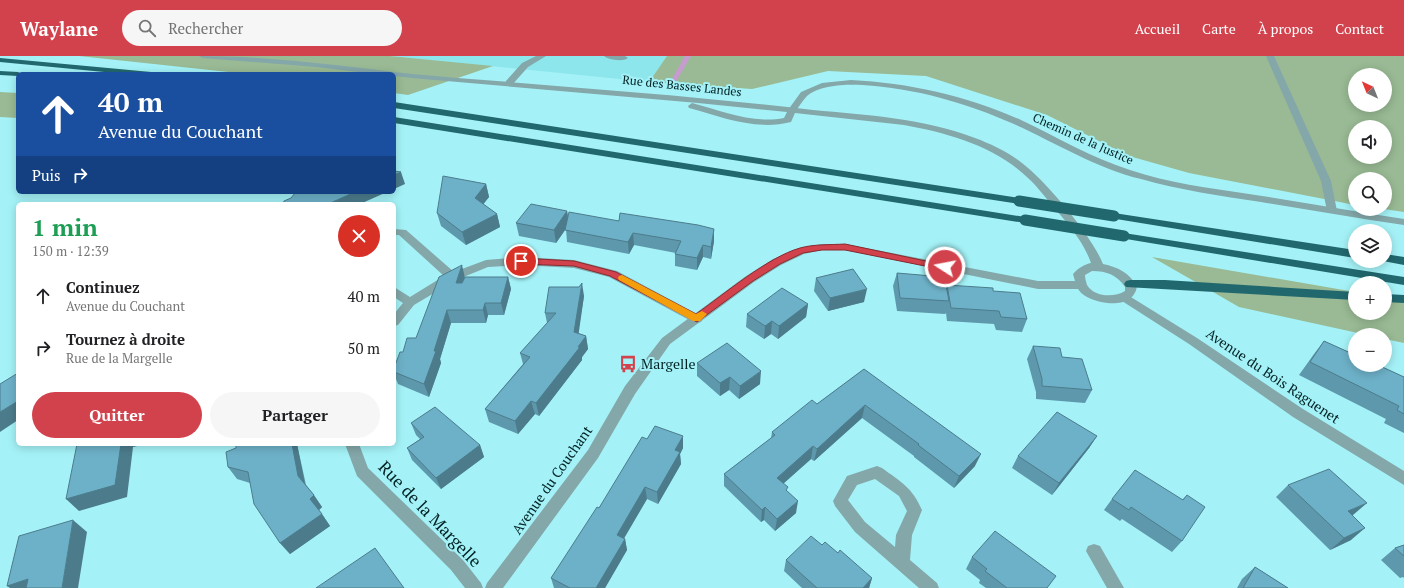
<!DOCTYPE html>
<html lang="fr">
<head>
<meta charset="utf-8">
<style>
	body { margin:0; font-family:"PT Serif",serif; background:#f6f6f6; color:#202124; height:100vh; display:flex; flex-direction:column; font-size:15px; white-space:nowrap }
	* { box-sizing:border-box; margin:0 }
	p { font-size:13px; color:#757577 }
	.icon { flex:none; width:22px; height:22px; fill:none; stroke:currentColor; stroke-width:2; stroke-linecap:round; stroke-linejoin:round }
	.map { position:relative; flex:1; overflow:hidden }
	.panel { position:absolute; left:16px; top:146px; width:380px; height:244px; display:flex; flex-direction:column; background:#fff; border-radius:6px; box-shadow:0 2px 10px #0003 }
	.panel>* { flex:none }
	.guide { position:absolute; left:16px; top:16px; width:380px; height:122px; border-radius:6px; box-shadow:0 2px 10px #0003; background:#1a4fa0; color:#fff; overflow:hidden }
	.needle { width:26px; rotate:317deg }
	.tools { position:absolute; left:1348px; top:12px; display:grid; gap:8px }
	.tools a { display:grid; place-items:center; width:44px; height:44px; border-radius:50%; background:#fff; box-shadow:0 2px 10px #0003; font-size:20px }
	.pin { position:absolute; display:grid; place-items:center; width:34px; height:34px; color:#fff; margin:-17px; border:2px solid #fff; border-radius:50%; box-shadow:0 1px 4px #0007 }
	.me { position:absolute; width:44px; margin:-22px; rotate:281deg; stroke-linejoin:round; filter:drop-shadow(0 0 3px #0008) }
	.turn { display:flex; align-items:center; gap:14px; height:84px; padding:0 16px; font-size:18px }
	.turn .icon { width:52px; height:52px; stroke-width:2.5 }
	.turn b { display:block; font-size:28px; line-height:34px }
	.then { display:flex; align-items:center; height:38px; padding:0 16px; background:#0003; gap:8px; font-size:15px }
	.round { display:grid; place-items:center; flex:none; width:42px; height:42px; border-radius:21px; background:#f6f6f6 }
	.overview { display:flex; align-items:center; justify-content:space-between; height:68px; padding:0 16px }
	h1 { font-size:24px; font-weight:700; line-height:30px; color:#1e9e55 }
	.action { display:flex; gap:8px; margin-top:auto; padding:8px 16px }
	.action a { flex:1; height:46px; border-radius:24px; background:#d2424c; color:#fff; font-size:16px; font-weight:700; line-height:46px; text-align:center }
	.action a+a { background:#f6f6f6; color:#202124 }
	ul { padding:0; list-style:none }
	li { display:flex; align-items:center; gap:12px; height:52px; padding:0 16px }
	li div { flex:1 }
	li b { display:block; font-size:15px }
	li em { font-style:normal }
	header { display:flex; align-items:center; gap:24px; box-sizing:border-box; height:56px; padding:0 20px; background:#d2424c; color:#fff }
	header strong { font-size:19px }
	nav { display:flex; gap:22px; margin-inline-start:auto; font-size:14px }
	.search { width:280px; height:36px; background:#f6f6f6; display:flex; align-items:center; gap:10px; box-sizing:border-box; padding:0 14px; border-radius:22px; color:#757577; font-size:15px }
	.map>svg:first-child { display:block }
	.built { fill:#8de6ec }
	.green { fill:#99ba94; fill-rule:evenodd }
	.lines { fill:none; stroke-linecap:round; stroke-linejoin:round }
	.stream { fill:#c69cce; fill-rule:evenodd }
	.service { fill:#84a7a9; fill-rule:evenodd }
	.minor { fill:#84a7a9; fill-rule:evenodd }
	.tertiary { fill:#84a7a9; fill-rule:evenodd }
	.trunk { fill:#21686e; fill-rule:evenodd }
	.trunk-bridge { stroke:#21686e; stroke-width:11 }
	.wall { fill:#5e98ac }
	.shaded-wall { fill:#4c7c8c }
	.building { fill:#6db1c8; stroke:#4c7c8c }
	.route { fill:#d2424c; stroke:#882b31 }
	.slow { fill:#f59e0b }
	.labels { text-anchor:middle; stroke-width:4; stroke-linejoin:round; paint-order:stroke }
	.far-street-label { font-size:12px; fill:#002123; stroke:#a4f2f7 }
	.poi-label { font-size:14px; fill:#002123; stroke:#a4f2f7; text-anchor:start }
	.street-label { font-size:14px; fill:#002123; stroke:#a4f2f7 }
	.near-street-label { font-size:17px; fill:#002123; stroke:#a4f2f7 }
</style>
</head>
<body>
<header>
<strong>Waylane</strong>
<div class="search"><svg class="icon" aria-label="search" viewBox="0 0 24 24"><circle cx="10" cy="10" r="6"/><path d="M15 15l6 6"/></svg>Rechercher</div>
<nav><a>Accueil</a><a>Carte</a><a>À propos</a><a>Contact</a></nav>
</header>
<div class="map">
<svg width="1404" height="532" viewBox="0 0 1404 532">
	<rect width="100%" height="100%" fill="#a4f2f7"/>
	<!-- built -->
	<polygon class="built" points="390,0 667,0 649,26"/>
	<!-- green -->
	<g class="green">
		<polygon points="79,0 390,0 493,10 408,39 394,37 394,18 247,18"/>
		<path d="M667,0H1404V156L1384,153L1385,123H1355V149L1189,117L1129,100L1047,59L926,20L828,15L752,33L649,26ZM1355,19H1385V49H1355ZM1355,71H1385V101H1355Z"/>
		<polygon points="0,36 18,37 18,62 0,61"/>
		<polygon points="1152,201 1355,236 1355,257 1385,257 1385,241 1404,245 1404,287 1385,283 1385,279 1367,279 1239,251"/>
	</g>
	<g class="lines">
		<!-- stream -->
		<polygon class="stream" points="685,0 691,0 674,29 670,29 669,28"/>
		<!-- service -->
		<g class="service">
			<polygon points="536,0 546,0 528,11 512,29 506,29 505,27 506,25 522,7"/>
			<path d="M604,0H625L628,2C623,6 609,4 604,0Z"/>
			<polygon points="1266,0 1274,0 1331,125 1337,155 1336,157 1328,157 1327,155 1321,125"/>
		</g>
		<!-- minor -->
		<g class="minor">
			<path d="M851,24C910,27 967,40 1021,64C1057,81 1092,102 1130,114C1169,127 1209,132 1249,138C1301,146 1352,155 1404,163V169C1356,162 1309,154 1261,146C1221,140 1180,134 1141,123C1096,112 1056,87 1014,68C966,47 915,32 862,29C847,28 819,29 807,40C802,45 799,51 795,56L792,57L788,54L801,36L822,27Z"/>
			<polygon points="394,173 406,174 454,216 486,204 521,201 574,204 617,215 701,260 703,263 701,266 697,267 693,266 609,221 574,212 521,209 488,211 456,224 414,249 398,269 394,270 394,258 403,247 394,241 394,231 410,241 444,220 399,179 394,179"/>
			<polygon points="1126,238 1197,282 1303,353 1404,415 1404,429 1293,361 1189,288 1122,245 1120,242 1122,239"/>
			<polygon points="345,388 359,388 368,412 463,504 481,527 483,532 465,532 451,514 357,420"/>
			<path d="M877,410L882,412C901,426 912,431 922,454L912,479L910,504L937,527L939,532H919L855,476L835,450L833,445L847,420ZM875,423L899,440L907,455L896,479L895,491L865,466L848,444L857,429Z"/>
			<polygon points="1094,488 1100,490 1124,532 1107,532 1086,495 1088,490"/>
		</g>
		<!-- tertiary -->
		<path class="tertiary" d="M199,0C270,0 341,10 412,18C468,23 525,27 581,32C658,38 736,45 813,54C867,59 923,62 975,82C991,88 1008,96 1022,107C1046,125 1092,180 1103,208C1118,211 1129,217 1137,230C1134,253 1102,249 1087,241C1083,239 1080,236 1078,233H1038L845,194H822L804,198L781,209L754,226L670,288L635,338L598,402L503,532H485L487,527L588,394L625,330L662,282L746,220L773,203L801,192L822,188H845L1038,225H1075L1073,218C1077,213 1085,208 1091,207C1084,187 1070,170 1056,154C1047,144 1039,132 1028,122C995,90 948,77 904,69L795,57L791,66C756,75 722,61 689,52L688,50L692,47C722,55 753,68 784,62L787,56L698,47L412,22L394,20V18H374L317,11L203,2ZM1092,215C1107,215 1117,219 1125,231V235C1114,242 1094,241 1087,229C1086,226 1085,222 1085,219Z"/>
		<!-- trunk -->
		<g class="trunk">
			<polygon points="0,2 151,16 155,18 125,18 0,6"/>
			<polygon points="0,15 18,16 22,18 18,18 18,20 0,19"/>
			<polygon points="394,46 1019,142 1024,145 1019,148 394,52"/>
			<polygon points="394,61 1025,161 1030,164 1025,167 394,67"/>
			<polygon points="1114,157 1355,194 1355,202 1110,162 1109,160 1110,158"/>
			<polygon points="1124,177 1404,221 1404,229 1120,182 1119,180 1120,178"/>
			<polygon points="1385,198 1404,201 1404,209 1383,205 1385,205"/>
			<polygon points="1130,224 1165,224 1355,236 1355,244 1126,231 1124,228 1126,225"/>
			<polygon points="1385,238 1404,239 1404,247 1385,246"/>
		</g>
		<!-- trunk-bridge -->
		<g class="trunk-bridge">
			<polyline points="1019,145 1114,160"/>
			<polyline points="1025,164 1124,180"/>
		</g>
	</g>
	<!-- wall -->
	<g class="wall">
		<polygon points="486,128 489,141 483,148 497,158 500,171 466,189 441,170 437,157"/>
		<polygon points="567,155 568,160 714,185 711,203 703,201 697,214 675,210 675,198 676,197 634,189 629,198 567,186 566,173 556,187 519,180 516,167"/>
		<polygon points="897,217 933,223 946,231 947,229 993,235 1027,263 1022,276 996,274 994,268 947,265 946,257 945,258 897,255 893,230"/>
		<polygon points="465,221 508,221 511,233 504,259 488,259 486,267 451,267 440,303 441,307 429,341 398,328 394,318 394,312 416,282"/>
		<polygon points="816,222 864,246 828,255 814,235"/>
		<polygon points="584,240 578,277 586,280 588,293 582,301 582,304 539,360 535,358 518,378 489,366 485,353 523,308 520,297 547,267 545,257"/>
		<polygon points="808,248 806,261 778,283 771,278 764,283 746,271 747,258"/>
		<polygon points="1324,285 1404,321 1404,377 1384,367 1386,363 1299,319 1314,298"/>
		<polygon points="1033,290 1062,301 1092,334 1085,347 1036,343 1036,336 1027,303"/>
		<polygon points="697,307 760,328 739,343 729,334 720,340 697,320"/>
		<polygon points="864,313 975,410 954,432 914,401 914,400 862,362 814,405 811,403 783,428 796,457 775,475 764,464 761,466 724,430 724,418 771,382 772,376 817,348"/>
		<polygon points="411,367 480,389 484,401 441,433 412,404 407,392 420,383 416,379"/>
		<polygon points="1097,380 1089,392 1052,439 1012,412 1018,400"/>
		<polygon points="647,383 683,392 680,398 681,408 658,448 647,443 624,482 625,483 627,494 605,532 554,532 551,522 599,452"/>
		<polygon points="297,388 306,429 322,451 319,454 330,470 290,498 280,487 250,427 237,423 228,411 236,392"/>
		<polygon points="1288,429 1353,459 1352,459 1351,484 1330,494 1276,441"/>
		<polygon points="1187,439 1182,485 1172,496 1122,463 1120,465 1104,454 1112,443 1182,444"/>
		<polygon points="822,489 838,497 872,522 869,532 802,532 784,515 786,504"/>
		<polygon points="1404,489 1404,522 1403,521 1400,522 1381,504 1395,492"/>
		<polygon points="972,501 1048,532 986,532 979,527 980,524 966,513"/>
		<polygon points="1255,511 1288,532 1237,532 1242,523"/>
	</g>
	<!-- shaded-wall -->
	<g class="shaded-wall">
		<polygon points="401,116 405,128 394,133 394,119"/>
		<polygon points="486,128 489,141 478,155 475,142"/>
		<polygon points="355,136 387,136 360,148 328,148"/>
		<polygon points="567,155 569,168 556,187 554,174"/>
		<polygon points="497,158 500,171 466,189 462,176"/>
		<polygon points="714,173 714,185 711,203 711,191"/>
		<polygon points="633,177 634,189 629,198 628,186"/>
		<polygon points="703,189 703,201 697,214 697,202"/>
		<polygon points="462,209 465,222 460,239 456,227"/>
		<polygon points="508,221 511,233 504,259 501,247"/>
		<polygon points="582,227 584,240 577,289 574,276"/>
		<polygon points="867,233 864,246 828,255 830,242"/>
		<polygon points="485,247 488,259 486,267 483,254"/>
		<polygon points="808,248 806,261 778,283 779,270"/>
		<polygon points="447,254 451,267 440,303 441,307 429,341 424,328 434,295"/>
		<polygon points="772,265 771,278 764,283 765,270"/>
		<polygon points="586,280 588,293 582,301 582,304 539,360 536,347 578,291"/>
		<polygon points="761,315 760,328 739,343 740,330"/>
		<polygon points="730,321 729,334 720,340 720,327"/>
		<polygon points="18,345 18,364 0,376 0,356"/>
		<polygon points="531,345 535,358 518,378 515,365"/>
		<polygon points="865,349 862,362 814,405 817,393"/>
		<polygon points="683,380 683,392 680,398 681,408 658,448 657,436 675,394"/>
		<polygon points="1097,380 1089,392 1052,439 1059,427"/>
		<polygon points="121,388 146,388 133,391 127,441 79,455 66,443"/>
		<polygon points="292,388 297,388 306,433 298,420"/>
		<polygon points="480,389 484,401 441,433 436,422"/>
		<polygon points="813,390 811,403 776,434 777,422"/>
		<polygon points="981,398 975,410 954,432 959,420"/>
		<polygon points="645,431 647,443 619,491 617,479"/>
		<polygon points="314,439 322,451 318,455 310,443"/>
		<polygon points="798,445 796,457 775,475 777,463"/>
		<polygon points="1367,447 1353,459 1334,467 1348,455"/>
		<polygon points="765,451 764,464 761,466 762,454"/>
		<polygon points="322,458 330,470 290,498 280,487"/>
		<polygon points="73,464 87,476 78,532 62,532"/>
		<polygon points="1365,472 1351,484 1330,494 1344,482"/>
		<polygon points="625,483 627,494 605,532 596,532"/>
		<polygon points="872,522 869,532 863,532"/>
		<polygon points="28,523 40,532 10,532 7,530"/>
	</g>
	<!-- building -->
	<g class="building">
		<polygon points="394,115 401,116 394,119"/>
		<polygon points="443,120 486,128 475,142 497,158 462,176 437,157"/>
		<polygon points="297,136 355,136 328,148 283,148 284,145 291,142 295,137"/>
		<polygon points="531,148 567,155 554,174 516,167"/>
		<polygon points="569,156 619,165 620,157 698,169 714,173 711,191 703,189 697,202 675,198 681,185 633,177 628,186 565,174"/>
		<polygon points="462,209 456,227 462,227 465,221 508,221 501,247 485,247 483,254 447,254 434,295 436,295 424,328 394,316 394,312 400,296 403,296 407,282 416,282 439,221"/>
		<polygon points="853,213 867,233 830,242 816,222"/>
		<polygon points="897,217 932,220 933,223 945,224 949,245 900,242"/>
		<polygon points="582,227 574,276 586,280 578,291 580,291 536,347 531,345 515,365 485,353 530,301 520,297 556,257 545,257 549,231 579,231"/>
		<polygon points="947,229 993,232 993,235 1020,237 1027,263 1001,261 999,255 951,252"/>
		<polygon points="782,232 808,248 779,270 772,265 765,270 747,258"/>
		<polygon points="1324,285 1355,299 1355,309 1378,309 1404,321 1404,358 1397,354 1399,350 1310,306"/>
		<polygon points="727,287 761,315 740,330 730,321 720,327 697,307"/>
		<polygon points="1033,290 1060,292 1062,301 1082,303 1092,334 1042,330 1042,323"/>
		<polygon points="864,313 981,398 959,420 918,389 919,388 865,349 817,393 813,390 777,422 788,431 786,434 798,445 777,463 765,451 762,454 724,418 775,379 772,376 812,344 817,348"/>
		<polygon points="18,317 18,345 0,356 0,328"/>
		<polygon points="435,351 480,389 436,422 407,392 424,381 411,367"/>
		<polygon points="1057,356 1097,380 1059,427 1018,400"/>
		<polygon points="655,370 683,380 675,394 680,396 657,436 645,431 617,479 625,483 596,532 570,532 551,522 597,451 599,452 642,381 647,383"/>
		<polygon points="77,388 121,388 115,429 66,443"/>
		<polygon points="236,388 292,388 298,420 314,439 310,443 322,458 280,487 254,448 248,416 228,411 226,396 236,392"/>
		<polygon points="1329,413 1367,447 1348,455 1365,472 1344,482 1288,429"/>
		<polygon points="1135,414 1183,444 1187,439 1205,451 1182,485 1131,451 1129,454 1112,443"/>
		<polygon points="73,464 62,532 26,532 28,523 7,530 19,480"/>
		<polygon points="995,475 1056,520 1047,532 1007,532 985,515 987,513 972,501"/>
		<polygon points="811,480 822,489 825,486 838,497 840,494 872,522 863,532 817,532 786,504"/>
		<polygon points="1404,489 1404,500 1395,492"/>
		<polygon points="375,492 404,532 316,532"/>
		<polygon points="1255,511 1288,532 1243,532"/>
	</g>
	<!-- route -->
	<path class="route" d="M845,188L945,209L949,211L945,214L845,194H822L803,197L780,208L753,225L697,266L610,220L574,210L521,208L517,205L521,202L574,205L616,216L696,258C723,239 768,201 800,192C814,188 830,189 845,188Z"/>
	<!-- slow -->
	<polygon class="slow" points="622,219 696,258 702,255 707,258 700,265 693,265 619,224 618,222 619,220"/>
	<!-- icons -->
	<defs>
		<g id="bus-bare" transform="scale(1.38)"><path d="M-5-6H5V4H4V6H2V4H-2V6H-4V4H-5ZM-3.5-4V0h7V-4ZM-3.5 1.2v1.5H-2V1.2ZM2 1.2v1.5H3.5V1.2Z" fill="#d2424c" stroke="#a4f2f7" stroke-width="2.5" paint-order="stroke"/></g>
	</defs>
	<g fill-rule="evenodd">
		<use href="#bus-bare" x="628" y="308"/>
	</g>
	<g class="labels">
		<!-- far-street labels -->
		<g class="far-street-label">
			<text transform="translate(682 30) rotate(6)" y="4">Rue des Basses Landes</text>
			<text transform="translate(1083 83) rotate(24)" y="4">Chemin de la Justice</text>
		</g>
		<!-- poi labels -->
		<g class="poi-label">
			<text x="641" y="313">Margelle</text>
		</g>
		<!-- street labels -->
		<g class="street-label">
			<text transform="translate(1273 320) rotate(34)" y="5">Avenue du Bois Raguenet</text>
			<text transform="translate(552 424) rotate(-55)" y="5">Avenue du Couchant</text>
		</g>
		<!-- near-street labels -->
		<g class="near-street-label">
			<text transform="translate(430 458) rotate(46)" y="6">Rue de la Margelle</text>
		</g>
	</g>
</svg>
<div class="tools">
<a><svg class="needle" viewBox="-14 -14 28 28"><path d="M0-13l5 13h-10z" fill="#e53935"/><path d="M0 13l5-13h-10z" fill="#757577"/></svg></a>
<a><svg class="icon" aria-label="sound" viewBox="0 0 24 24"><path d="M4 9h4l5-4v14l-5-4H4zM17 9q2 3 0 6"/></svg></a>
<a><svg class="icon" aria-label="search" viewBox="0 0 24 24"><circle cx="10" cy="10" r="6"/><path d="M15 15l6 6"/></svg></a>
<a><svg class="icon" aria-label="layers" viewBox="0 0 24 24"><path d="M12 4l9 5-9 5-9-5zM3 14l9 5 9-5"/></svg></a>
<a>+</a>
<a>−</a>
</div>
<div class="pin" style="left:521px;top:205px;background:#d93025"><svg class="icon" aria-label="arrive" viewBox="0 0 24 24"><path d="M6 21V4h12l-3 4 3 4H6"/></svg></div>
<svg class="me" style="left:945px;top:211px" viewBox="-20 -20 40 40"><circle r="17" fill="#d2424c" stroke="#fff" stroke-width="3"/><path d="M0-11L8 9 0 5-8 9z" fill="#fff"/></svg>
<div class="guide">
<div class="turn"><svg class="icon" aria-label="ahead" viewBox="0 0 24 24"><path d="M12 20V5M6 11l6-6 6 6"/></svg><div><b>40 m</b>Avenue du Couchant</div></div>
<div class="then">Puis<svg class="icon" aria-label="right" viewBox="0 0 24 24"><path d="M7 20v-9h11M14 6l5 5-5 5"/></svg></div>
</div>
<section class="panel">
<div class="overview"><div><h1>1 min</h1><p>150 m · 12:39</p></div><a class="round" style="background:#d93025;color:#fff"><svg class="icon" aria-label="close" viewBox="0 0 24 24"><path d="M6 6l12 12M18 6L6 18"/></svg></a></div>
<ul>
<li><svg class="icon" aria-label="ahead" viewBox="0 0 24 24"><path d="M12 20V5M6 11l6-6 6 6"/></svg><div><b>Continuez</b><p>Avenue du Couchant</p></div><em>40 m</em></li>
<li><svg class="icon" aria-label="right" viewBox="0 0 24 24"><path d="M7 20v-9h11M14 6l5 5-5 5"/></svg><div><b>Tournez à droite</b><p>Rue de la Margelle</p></div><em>50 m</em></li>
</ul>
<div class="action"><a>Quitter</a><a>Partager</a></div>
</section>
</div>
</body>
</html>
